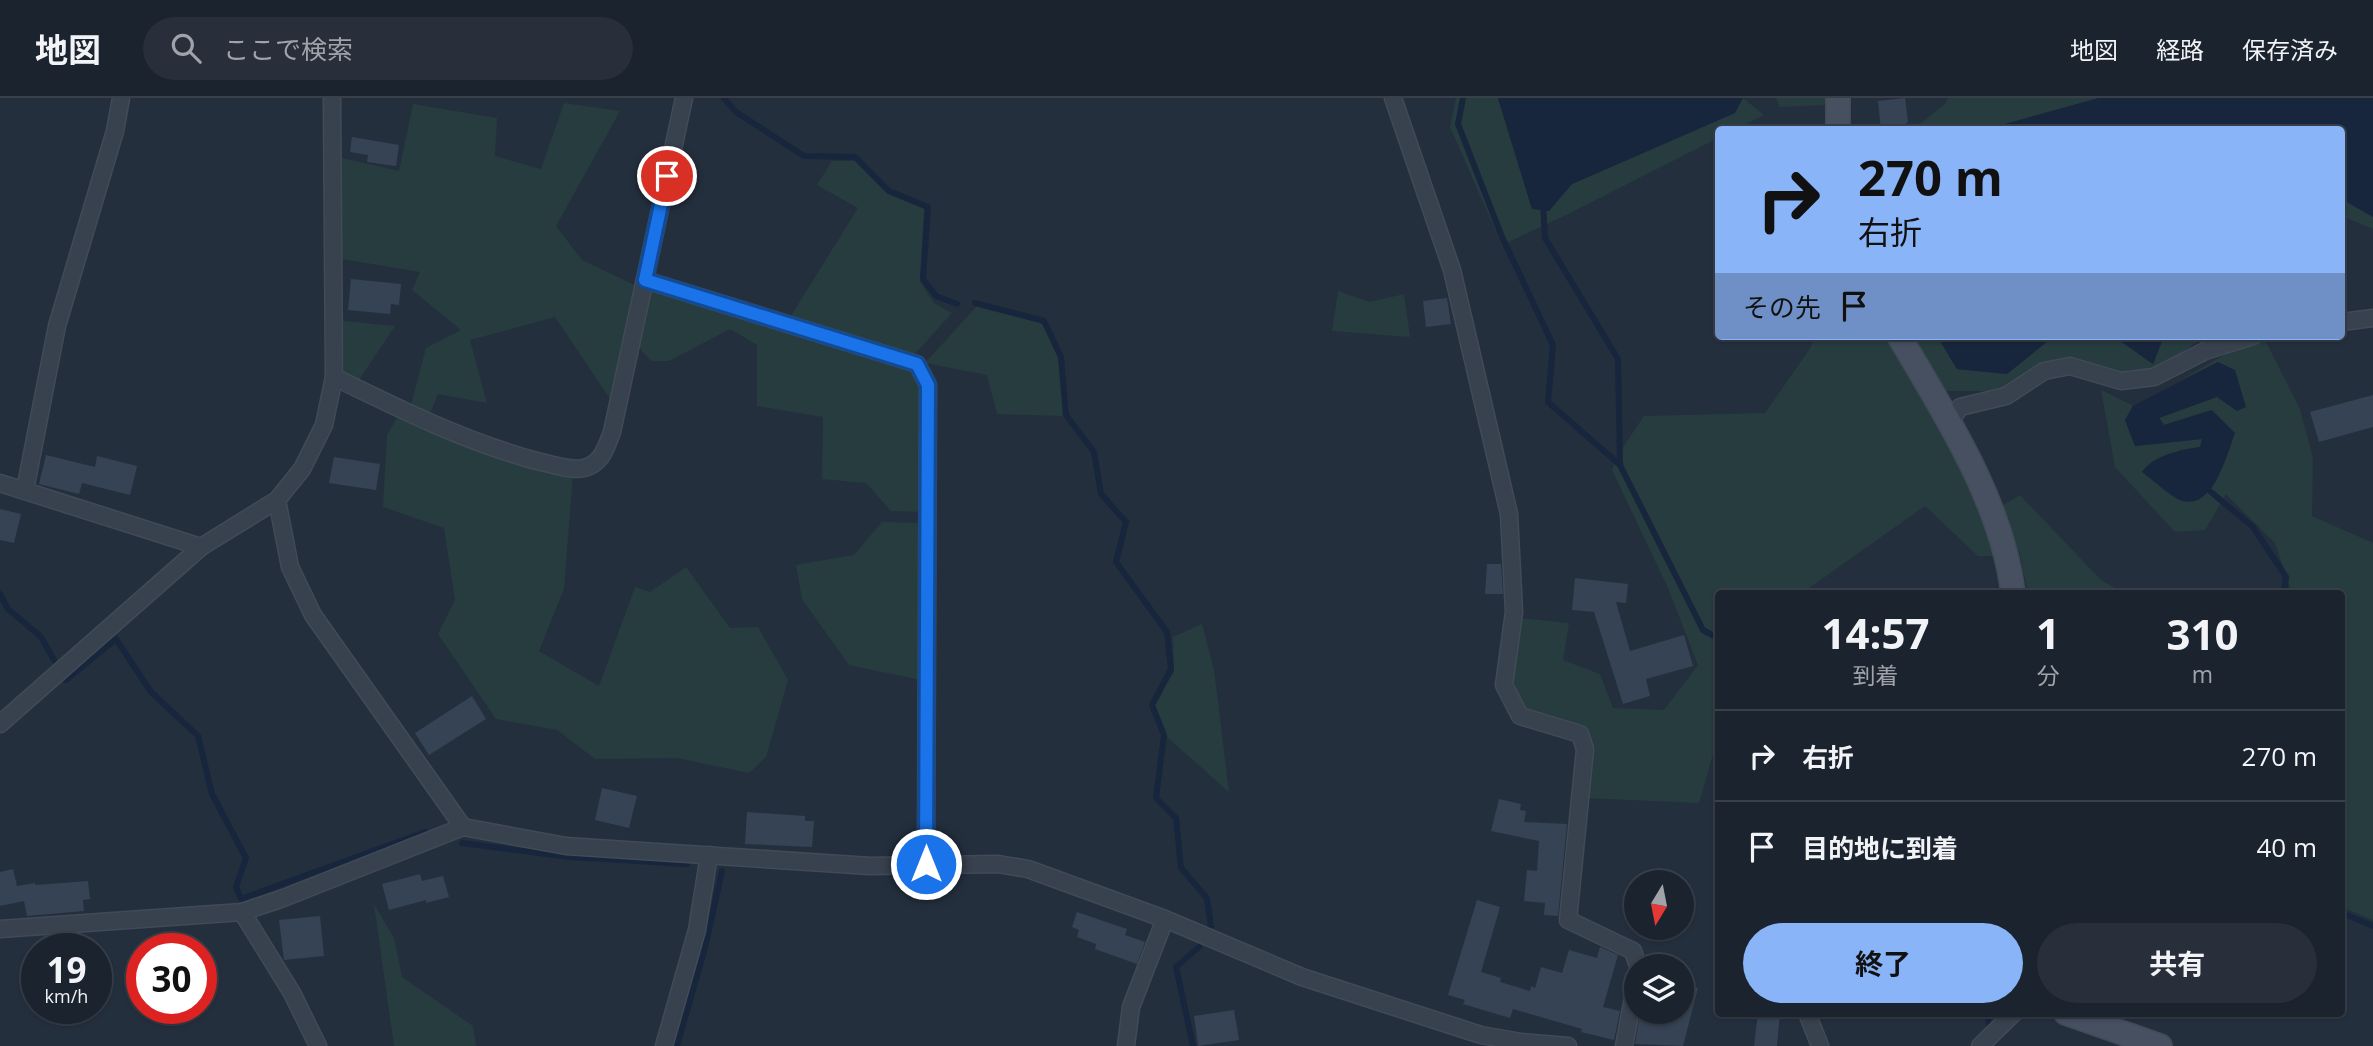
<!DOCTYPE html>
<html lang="ja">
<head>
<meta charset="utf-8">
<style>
	body { margin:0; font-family:"Open Sans","Noto Sans JP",sans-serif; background:#282f3a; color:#f1f3f6; height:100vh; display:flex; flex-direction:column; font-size:26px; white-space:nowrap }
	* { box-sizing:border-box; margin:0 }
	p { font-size:23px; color:#a0a4aa }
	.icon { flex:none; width:38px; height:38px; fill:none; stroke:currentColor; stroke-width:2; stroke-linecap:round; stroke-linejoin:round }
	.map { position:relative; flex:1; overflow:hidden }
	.drawer { position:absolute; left:1715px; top:492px; width:630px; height:427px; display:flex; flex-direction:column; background:#1b232e; border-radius:7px; box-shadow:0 2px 5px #0004,0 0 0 2px #39404a }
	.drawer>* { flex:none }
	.guide { position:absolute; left:1715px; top:28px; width:630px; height:214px; border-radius:7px; box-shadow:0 2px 5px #0004,0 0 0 2px #39404a; background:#8ab4f8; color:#111; overflow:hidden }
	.needle { width:46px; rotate:190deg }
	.controls { position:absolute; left:1624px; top:772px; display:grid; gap:14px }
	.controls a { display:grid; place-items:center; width:70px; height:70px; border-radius:50%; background:#1b232e; box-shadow:0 2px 5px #0004,0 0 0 2px #39404a; font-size:35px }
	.speed { position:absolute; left:21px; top:835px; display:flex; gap:14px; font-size:35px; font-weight:700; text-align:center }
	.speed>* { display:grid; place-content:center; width:91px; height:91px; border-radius:50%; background:#1b232e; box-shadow:0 2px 5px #0004,0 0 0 2px #39404a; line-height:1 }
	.speed small { font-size:18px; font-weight:400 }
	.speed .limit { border:10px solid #d22; background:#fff; color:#111 }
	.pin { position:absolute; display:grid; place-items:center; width:60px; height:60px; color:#fff; margin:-30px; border:4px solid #fff; border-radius:50%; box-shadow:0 2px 7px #0007 }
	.me { position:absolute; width:77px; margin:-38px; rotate:0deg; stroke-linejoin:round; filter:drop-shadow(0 0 5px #0008) }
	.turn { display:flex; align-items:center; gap:24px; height:147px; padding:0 28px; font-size:32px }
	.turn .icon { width:91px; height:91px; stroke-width:2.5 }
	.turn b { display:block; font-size:49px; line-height:60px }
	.then { display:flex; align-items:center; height:66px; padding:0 28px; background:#0003; gap:14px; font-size:26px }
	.eta { display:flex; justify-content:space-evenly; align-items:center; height:119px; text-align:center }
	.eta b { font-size:42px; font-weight:700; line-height:49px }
	.button { display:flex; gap:14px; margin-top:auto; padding:14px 28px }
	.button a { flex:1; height:80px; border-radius:42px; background:#8ab4f8; color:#111; font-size:28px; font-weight:700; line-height:80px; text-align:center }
	.button a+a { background:#282f3a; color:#f1f3f6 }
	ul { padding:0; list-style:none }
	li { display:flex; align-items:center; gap:21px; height:91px; padding:0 28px; border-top:2px solid #39404a }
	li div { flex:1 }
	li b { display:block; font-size:26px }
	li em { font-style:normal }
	header { display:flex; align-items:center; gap:42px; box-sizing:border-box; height:98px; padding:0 35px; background:#1b232e; border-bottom:2px solid #39404a }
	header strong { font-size:33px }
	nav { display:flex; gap:38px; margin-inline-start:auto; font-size:24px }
	.search { width:490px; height:63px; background:#282f3a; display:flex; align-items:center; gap:18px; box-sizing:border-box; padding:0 24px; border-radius:38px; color:#a0a4aa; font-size:26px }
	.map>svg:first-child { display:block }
	.green { fill:#263c3f }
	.water { fill:#17263c }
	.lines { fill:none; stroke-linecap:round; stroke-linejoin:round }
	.stream { stroke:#17263c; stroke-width:6 }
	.building { fill:#364354 }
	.street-casing { stroke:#414a57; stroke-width:19 }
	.secondary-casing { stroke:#414a57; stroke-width:26 }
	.street { stroke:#38414e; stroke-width:16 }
	.secondary { stroke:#465061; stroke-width:23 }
	.route-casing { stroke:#114b97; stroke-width:18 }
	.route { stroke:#1a73e8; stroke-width:12 }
</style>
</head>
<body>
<header>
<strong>地図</strong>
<div class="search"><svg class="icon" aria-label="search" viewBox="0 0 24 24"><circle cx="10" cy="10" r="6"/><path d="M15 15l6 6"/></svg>ここで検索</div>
<nav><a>地図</a><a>経路</a><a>保存済み</a></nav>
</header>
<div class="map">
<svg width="2373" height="948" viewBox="0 0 2373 948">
	<rect width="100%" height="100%" fill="#242f3e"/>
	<!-- green -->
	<g class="green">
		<polygon points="1456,0 1498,0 1532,111 1572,86 1734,15 1743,0 1764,17 1736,31 1718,32 1718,40 1568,116 1502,147 1450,29"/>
		<polygon points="1776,0 1828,0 1828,7 1780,9"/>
		<polygon points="1948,0 2099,0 1987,31 1912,32 1945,6"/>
		<polygon points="564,5 620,13 556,128 582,162 637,188 612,304 555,219 470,242 487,305 438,296 430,316 411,307 426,250 461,232 412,192 420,174 342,161 341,60 399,73 413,6 497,20 495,58 541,71"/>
		<polygon points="832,63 856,63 886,95 924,111 920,184 934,205 952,215 912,259 789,221 858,110 817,87"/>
		<polygon points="2342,101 2373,119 2373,131 2342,118"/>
		<polygon points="649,191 910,272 920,287 922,414 891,413 866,385 822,381 823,319 757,308 757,247 730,231 669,263 651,263 637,247"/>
		<polygon points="1338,193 1370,204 1404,196 1410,239 1332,233"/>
		<polygon points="977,208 1042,225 1060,259 1064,318 997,316 987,277 925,265"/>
		<polygon points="343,223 395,228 359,282 344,276"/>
		<polygon points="1815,238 1887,238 1943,331 1980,404 1994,458 1978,458 1925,408 1802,495 1718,495 1718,639 1699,705 1585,700 1590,636 1560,622 1524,613 1512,586 1520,520 1569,525 1563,562 1600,576 1613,610 1664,612 1698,567 1668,490 1612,372 1621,352 1644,318 1765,315 1809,252"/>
		<polygon points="1913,238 1937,238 1957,271 2007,276 2054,238 2119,242 2153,266 2164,238 2205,238 2162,269 2127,275 2053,262 2002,293 1944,293"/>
		<polygon points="2265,242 2300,311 2313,360 2312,418 2373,445 2373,822 2342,809 2342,495 2292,495 2275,445 2226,396 2205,432 2175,434 2115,369 2101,292 2133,308 2125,322 2135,348 2202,341 2200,349 2179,352 2182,403 2212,312 2164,327 2159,320 2217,298 2237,313 2218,264 2179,283 2236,250"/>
		<polygon points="398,318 573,376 564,491 539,553 599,588 635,489 650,494 686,469 730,530 758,529 788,582 766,659 749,675 677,660 595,661 557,632 496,621 438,536 455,502 444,430 383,409 387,337"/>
		<polygon points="2020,397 2101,482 2124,495 2028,495 2019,453 2000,409"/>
		<polygon points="882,424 920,425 921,582 849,567 802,501 796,467 854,457"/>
		<polygon points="1202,526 1214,572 1229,694 1167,639 1154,606 1174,574 1173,539"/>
		<polygon points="374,806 394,840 402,879 473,928 476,948 394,948"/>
	</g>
	<!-- water -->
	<g class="water">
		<polygon points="1498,0 1743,0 1735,15 1572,86 1549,113 1532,111"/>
		<polygon points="2099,0 2373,0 2373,119 2342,101 2342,32 1987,31"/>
		<polygon points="1937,238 2054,238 2007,276 1957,271"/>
		<polygon points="2079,238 2164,238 2153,266 2119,242"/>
		<path d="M2218,264L2235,272L2246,309L2237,313L2217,299L2159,320L2164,327L2212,312L2235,335C2227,356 2214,411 2183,403C2173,401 2152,381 2142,374C2153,357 2181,352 2200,349L2202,341L2135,348L2125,322L2133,308Z"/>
	</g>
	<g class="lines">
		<!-- stream -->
		<g class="stream">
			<polyline points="724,0 736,14 804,58 855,59 889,93 928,109 923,181 936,198 957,206"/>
			<polyline points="1463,0 1458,26 1502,139 1553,247 1548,304 1620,367"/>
			<polyline points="1543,105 1545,140 1618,261 1620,367 1703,532 1718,540"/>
			<polyline points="975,205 1044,223 1061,259 1066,317 1094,354 1101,396 1126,424 1116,464 1167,534 1171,571 1152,607 1164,637 1156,700 1176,720 1181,770 1207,800 1211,829"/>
			<polyline points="2211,394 2253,429 2286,479 2284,495"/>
			<polyline points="0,496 8,511 41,539 54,562"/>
			<polyline points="66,582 116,541 151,594 198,638 212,696 246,760 236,789 241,801 425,734"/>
			<polyline points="462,745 569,759 687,766"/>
			<polyline points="2342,815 2373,828"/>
			<polyline points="1988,915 1989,931"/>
			<polyline points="677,948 705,850 722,773"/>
			<polyline points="1193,948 1176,869 1199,849"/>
		</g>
	</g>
	<!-- building -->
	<g class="building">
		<polygon points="1905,0 1908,24 1898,32 1881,32 1878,3"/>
		<polygon points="352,39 399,47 396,68 367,64 368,57 350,54"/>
		<polygon points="351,181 401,186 399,207 391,206 390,216 348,212"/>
		<polygon points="1447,200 1451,226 1426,229 1423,203"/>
		<polygon points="2373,297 2373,329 2319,344 2310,314"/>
		<polygon points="46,357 95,369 97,358 137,368 130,397 82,385 79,396 39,386"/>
		<polygon points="334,359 380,366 376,392 329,385"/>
		<polygon points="0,411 21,416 14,445 0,442"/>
		<polygon points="1487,466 1501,466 1503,496 1485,496"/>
		<polygon points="1575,480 1628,486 1626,505 1616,504 1630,553 1684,537 1693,568 1646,581 1650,598 1623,606 1594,514 1572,512"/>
		<polygon points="472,598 486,621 429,657 415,635"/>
		<polygon points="602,690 637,698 629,730 595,722"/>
		<polygon points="1499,701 1521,706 1520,712 1526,713 1524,724 1567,726 1558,818 1544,817 1545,805 1524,803 1527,772 1537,773 1539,743 1491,733"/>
		<polygon points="747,714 805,718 805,723 814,723 812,749 745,746"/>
		<polygon points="13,771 17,788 35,785 35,787 88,783 90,801 83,802 84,813 27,818 24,803 0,808 0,774"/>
		<polygon points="420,776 422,783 443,778 449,799 426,805 426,802 389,812 382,786"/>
		<polygon points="1477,802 1500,809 1481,874 1501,880 1500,884 1530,893 1531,888 1535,890 1541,869 1562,875 1569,852 1597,860 1600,849 1618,857 1603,909 1620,913 1614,942 1581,934 1582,931 1513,911 1510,920 1463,906 1465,902 1448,897"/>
		<polygon points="1077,814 1127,831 1125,837 1145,844 1137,866 1095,851 1096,846 1077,839 1079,832 1072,829"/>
		<polygon points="320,818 324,858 284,862 279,822"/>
		<polygon points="1682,886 1698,890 1683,948 1635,946 1639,922 1662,926 1664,914 1682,914"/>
		<polygon points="1234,912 1239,942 1198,948 1194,918"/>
		<polygon points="1758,915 1780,915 1777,948 1754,948"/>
	</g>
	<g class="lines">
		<!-- street casing -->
		<g class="street-casing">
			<g id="street">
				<polyline points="1393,0 1452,172 1509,416 1514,514 1504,587 1520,618 1580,636 1585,651 1568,822 1633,853 1638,868"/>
				<polyline points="645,182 917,266 928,287 926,766"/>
				<polyline points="2342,224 2373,220"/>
				<path d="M334,279C399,311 466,344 537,363C551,366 570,373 584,370C602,366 606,349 612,334L684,0"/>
				<polyline points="1950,324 1960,309 2006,298 2044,273 2070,268 2121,283 2154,279 2205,253 2253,238"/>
				<polyline points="0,385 201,449"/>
				<polyline points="25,392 57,228 115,33 121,0"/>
				<polyline points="277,402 290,469 313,517 463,729"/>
				<polyline points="0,626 201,449 277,402 302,371 324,327 334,279 332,0"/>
				<polyline points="242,814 292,895 318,948"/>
				<polyline points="0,831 242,814 281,801 463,729 566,748 870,768 998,766 1028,771 1165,821 1302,879 1481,937 1521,944 1568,948"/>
				<polyline points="1807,915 1820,948"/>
				<polyline points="664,948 697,832 709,757"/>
				<polyline points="1126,948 1131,909 1165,821"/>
				<polyline points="1624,948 1636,884"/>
				<polyline points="1980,948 2014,915"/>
			</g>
		</g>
		<!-- secondary casing -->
		<g class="secondary-casing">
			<g id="secondary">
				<polyline points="1838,0 1838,32"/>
				<path d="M1899,238C1945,316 2002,404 2013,495"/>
				<polyline points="2066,915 2160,948"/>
			</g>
		</g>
		<!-- street -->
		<use href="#street" class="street"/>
		<!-- secondary -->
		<use href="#secondary" class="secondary"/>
	</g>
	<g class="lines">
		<!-- route casing -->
		<g class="route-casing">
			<polyline id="route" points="667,78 645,182 917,266 928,287 926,766"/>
		</g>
		<!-- route -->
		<use href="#route" class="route"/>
	</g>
</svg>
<div class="controls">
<a><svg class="needle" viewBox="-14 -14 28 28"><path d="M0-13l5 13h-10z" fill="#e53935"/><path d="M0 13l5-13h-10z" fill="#a0a4aa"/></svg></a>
<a><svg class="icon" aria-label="layers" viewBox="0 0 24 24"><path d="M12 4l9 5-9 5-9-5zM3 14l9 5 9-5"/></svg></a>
</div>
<div class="speed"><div>19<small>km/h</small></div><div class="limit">30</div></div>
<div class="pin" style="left:667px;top:78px;background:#d93025"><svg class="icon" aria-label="arrive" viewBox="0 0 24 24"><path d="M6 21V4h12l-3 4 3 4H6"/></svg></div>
<svg class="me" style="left:926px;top:766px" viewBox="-20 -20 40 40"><circle r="17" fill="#1a73e8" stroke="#fff" stroke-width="3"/><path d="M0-11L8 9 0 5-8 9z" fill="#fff"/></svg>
<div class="guide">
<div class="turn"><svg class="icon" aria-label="right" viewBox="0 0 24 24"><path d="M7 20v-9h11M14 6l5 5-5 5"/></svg><div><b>270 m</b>右折</div></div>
<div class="then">その先<svg class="icon" aria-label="arrive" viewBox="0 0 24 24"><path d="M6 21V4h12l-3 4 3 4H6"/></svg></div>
</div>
<section class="drawer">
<div class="eta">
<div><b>14:57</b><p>到着</p></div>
<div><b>1</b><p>分</p></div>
<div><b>310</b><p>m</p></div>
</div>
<ul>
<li><svg class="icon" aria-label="right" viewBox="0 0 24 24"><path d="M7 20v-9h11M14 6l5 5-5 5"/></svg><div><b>右折</b></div><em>270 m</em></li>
<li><svg class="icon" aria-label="arrive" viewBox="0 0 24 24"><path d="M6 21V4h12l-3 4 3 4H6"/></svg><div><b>目的地に到着</b></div><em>40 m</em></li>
</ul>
<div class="button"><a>終了</a><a>共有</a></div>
</section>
</div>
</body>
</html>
